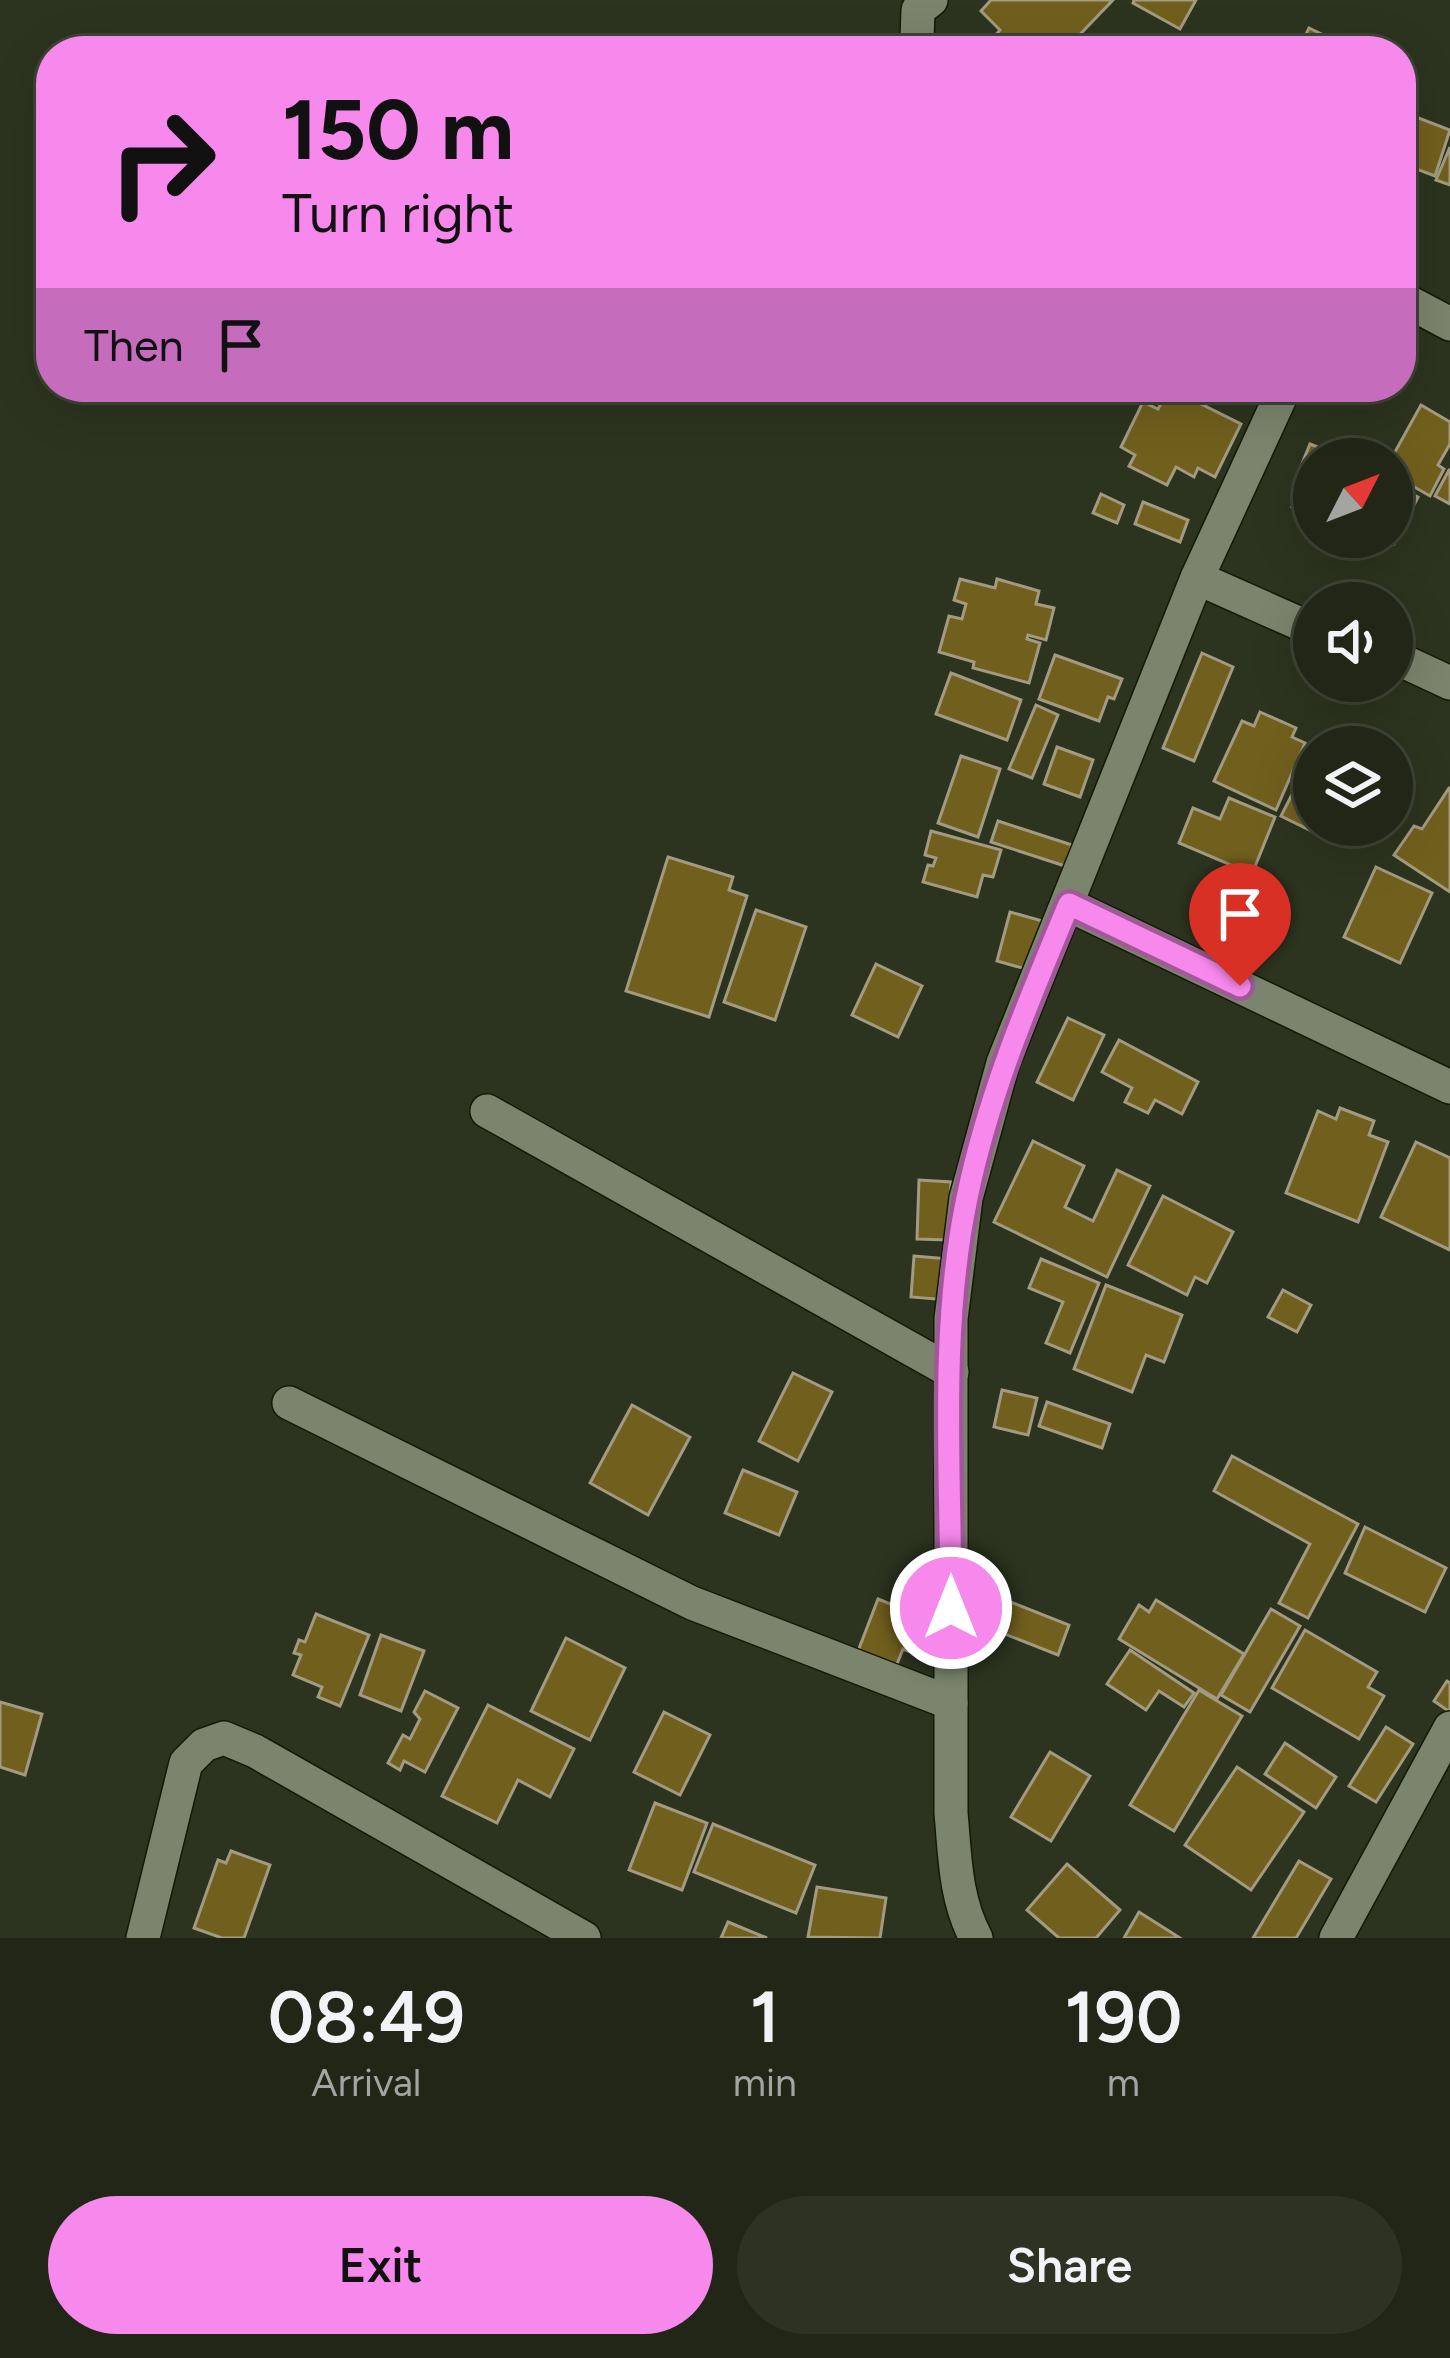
<!DOCTYPE html>
<html lang="en">
<head>
<meta charset="utf-8">
<style>
	body { margin:0; font-family:Figtree,sans-serif; background:#2d3223; color:#f1f3f6; height:100vh; display:flex; flex-direction:column; font-size:45px; white-space:nowrap }
	* { box-sizing:border-box; margin:0 }
	p { font-size:39px; color:#a2a5a1 }
	.icon { flex:none; width:66px; height:66px; fill:none; stroke:currentColor; stroke-width:2; stroke-linecap:round; stroke-linejoin:round }
	.map { position:relative; height:1938px; overflow:hidden }
	.sheet { display:flex; flex-direction:column; background:#212616; flex:1 }
	.sheet>* { flex:none }
	.banner { position:absolute; left:36px; top:36px; width:1380px; height:366px; border-radius:48px; box-shadow:0 12px 48px #0002,0 0 0 3px #3e4335; background:#f788ec; color:#111; overflow:hidden }
	.needle { width:78px; rotate:48deg }
	.fabs { position:absolute; left:1293px; top:438px; display:grid; gap:24px }
	.fabs a { display:grid; place-items:center; width:120px; height:120px; border-radius:50%; background:#212616; box-shadow:0 12px 48px #0002,0 0 0 3px #3e4335; font-size:60px }
	.pin { position:absolute; display:grid; place-items:center; width:102px; height:102px; color:#fff; margin:-123px -51px; border-radius:50% 50% 50% 0; rotate:-45deg; box-shadow:0 0 12px #0007 }
	.pin .icon { rotate:45deg }
	.me { position:absolute; width:132px; margin:-66px; rotate:0deg; stroke-linejoin:round; filter:drop-shadow(0 0 9px #0008) }
	.turn { display:flex; align-items:center; gap:42px; height:252px; padding:0 48px; font-size:54px }
	.turn .icon { width:156px; height:156px; stroke-width:2.5 }
	.turn b { display:block; font-size:84px; line-height:102px }
	.then { display:flex; align-items:center; height:114px; padding:0 48px; background:#0003; gap:24px; font-size:45px }
	.eta { display:flex; justify-content:space-evenly; align-items:center; height:204px; text-align:center }
	.eta b { font-size:72px; font-weight:600; line-height:84px }
	.button { display:flex; gap:24px; margin-top:auto; padding:24px 48px }
	.button a { flex:1; height:138px; border-radius:72px; background:#f788ec; color:#111; font-size:48px; font-weight:600; line-height:138px; text-align:center }
	.button a+a { background:#2d3223; color:#f1f3f6 }
	.map>svg:first-child { display:block }
	.building { fill:#715f1d; stroke:#a29a81; stroke-width:3 }
	.lines { fill:none; stroke-linecap:round; stroke-linejoin:round }
	.minor-casing { stroke:#141a07; stroke-width:36 }
	.tertiary-casing { stroke:#141a07; stroke-width:36 }
	.minor { stroke:#7b846c; stroke-width:33 }
	.tertiary { stroke:#7b846c; stroke-width:33 }
	.route-casing { stroke:#a15899; stroke-width:30 }
	.route { stroke:#f788ec; stroke-width:21 }
</style>
</head>
<body>
<div class="map">
<svg width="1450" height="1938" viewBox="0 0 1450 1938">
	<rect width="100%" height="100%" fill="#2c331e"/>
	<!-- building -->
	<g class="building">
		<polygon points="991,0 1113,0 1064,51 1009,51 994,37 1000,30 981,11"/>
		<polygon points="1134,0 1196,0 1180,29 1133,3"/>
		<polygon points="1309,28 1338,42 1334,51 1298,51"/>
		<polygon points="1403,112 1450,130 1435,176 1411,167 1417,153 1401,147"/>
		<polygon points="1450,147 1450,185 1436,180"/>
		<polygon points="1169,388 1241,424 1215,477 1198,468 1194,477 1176,467 1167,485 1129,466 1135,455 1121,447 1143,402 1158,409"/>
		<polygon points="1421,405 1450,422 1450,444 1438,465 1444,469 1430,496 1392,474 1391,459"/>
		<polygon points="1310,444 1325,450 1322,459 1314,459 1314,476 1299,471"/>
		<polygon points="1449,470 1450,470 1450,504 1435,496"/>
		<polygon points="1304,480 1314,485 1314,517 1292,507"/>
		<polygon points="1392,483 1418,497 1394,544 1380,537 1392,537"/>
		<polygon points="1101,494 1124,505 1117,523 1093,513"/>
		<polygon points="1143,502 1188,520 1180,542 1135,524"/>
		<polygon points="960,579 995,588 997,579 1039,591 1036,604 1054,608 1046,640 1028,635 1027,639 1040,643 1029,683 973,668 974,662 939,652 949,616 962,619 966,604 954,600"/>
		<polygon points="1202,653 1233,667 1194,761 1163,748"/>
		<polygon points="1055,655 1122,679 1114,699 1108,697 1099,721 1039,699"/>
		<polygon points="951,673 1021,700 1007,740 936,714"/>
		<polygon points="1036,705 1058,715 1032,778 1009,769"/>
		<polygon points="1260,712 1296,728 1292,737 1305,743 1276,810 1214,781 1242,721 1254,726"/>
		<polygon points="1057,747 1093,760 1080,797 1044,784"/>
		<polygon points="1314,751 1314,825 1343,825 1334,842 1281,816"/>
		<polygon points="961,756 1000,769 978,837 938,823"/>
		<polygon points="1449,788 1450,788 1450,892 1394,855 1414,826 1422,829"/>
		<polygon points="1229,798 1275,817 1252,874 1179,843 1193,808 1220,819"/>
		<polygon points="998,821 1072,845 1065,866 991,842"/>
		<polygon points="931,831 1001,850 993,877 983,875 977,897 923,882 928,865 933,866 936,858 925,855"/>
		<polygon points="668,857 733,877 729,890 747,896 709,1017 626,991"/>
		<polygon points="1376,867 1432,893 1400,963 1344,937"/>
		<polygon points="756,910 806,927 775,1020 724,1002"/>
		<polygon points="1010,912 1046,922 1033,971 997,961"/>
		<polygon points="876,964 922,986 898,1037 852,1015"/>
		<polygon points="1068,1018 1104,1035 1073,1100 1037,1082"/>
		<polygon points="1119,1040 1198,1082 1182,1114 1155,1100 1148,1113 1125,1102 1132,1088 1102,1072"/>
		<polygon points="1340,1108 1374,1121 1369,1135 1388,1142 1358,1222 1286,1193 1318,1111 1336,1119"/>
		<polygon points="1033,1141 1084,1166 1065,1207 1093,1221 1117,1170 1150,1186 1107,1277 994,1222"/>
		<polygon points="1416,1142 1450,1158 1450,1250 1381,1217"/>
		<polygon points="919,1180 951,1182 948,1240 917,1239"/>
		<polygon points="1163,1196 1233,1232 1207,1283 1195,1277 1187,1295 1128,1265"/>
		<polygon points="914,1256 950,1259 947,1300 911,1297"/>
		<polygon points="1041,1259 1099,1283 1070,1353 1046,1343 1063,1302 1029,1288"/>
		<polygon points="1106,1285 1182,1315 1164,1362 1146,1355 1132,1392 1074,1369"/>
		<polygon points="1283,1290 1311,1305 1297,1332 1268,1317"/>
		<polygon points="793,1373 832,1392 798,1461 759,1441"/>
		<polygon points="1002,1390 1037,1398 1028,1435 994,1427"/>
		<polygon points="1047,1402 1110,1424 1102,1448 1039,1426"/>
		<polygon points="632,1405 690,1437 648,1515 590,1483"/>
		<polygon points="1232,1456 1358,1524 1308,1618 1279,1603 1310,1544 1214,1491"/>
		<polygon points="743,1470 797,1492 779,1535 725,1513"/>
		<polygon points="1365,1527 1446,1568 1425,1612 1345,1573"/>
		<polygon points="878,1599 933,1621 920,1656 903,1649 893,1674 855,1659"/>
		<polygon points="1156,1600 1244,1654 1217,1699 1119,1639 1139,1605 1149,1612"/>
		<polygon points="1008,1601 1069,1625 1058,1655 997,1631"/>
		<polygon points="1271,1609 1300,1626 1250,1712 1221,1695"/>
		<polygon points="316,1614 369,1635 340,1706 318,1697 322,1687 293,1675 301,1655 294,1653 299,1640 305,1642"/>
		<polygon points="1305,1630 1377,1672 1368,1687 1384,1696 1359,1739 1272,1688"/>
		<polygon points="381,1635 424,1651 401,1711 360,1695"/>
		<polygon points="566,1638 625,1668 590,1740 531,1711"/>
		<polygon points="1130,1650 1194,1693 1184,1707 1159,1691 1146,1710 1107,1684"/>
		<polygon points="1447,1681 1450,1683 1450,1712 1434,1701"/>
		<polygon points="1199,1690 1242,1716 1174,1831 1130,1805"/>
		<polygon points="425,1691 458,1708 425,1772 404,1761 400,1770 388,1763 403,1735 410,1739 420,1719 414,1712"/>
		<polygon points="0,1702 42,1714 25,1775 0,1767"/>
		<polygon points="488,1705 574,1749 550,1797 518,1780 497,1823 442,1796"/>
		<polygon points="664,1712 710,1735 680,1795 634,1772"/>
		<polygon points="1386,1727 1413,1744 1376,1802 1349,1786"/>
		<polygon points="1285,1743 1336,1777 1316,1808 1265,1774"/>
		<polygon points="1050,1752 1090,1776 1051,1841 1011,1817"/>
		<polygon points="1237,1767 1304,1812 1251,1890 1185,1845"/>
		<polygon points="655,1803 707,1823 682,1890 629,1870"/>
		<polygon points="713,1824 815,1865 796,1913 694,1872"/>
		<polygon points="231,1851 270,1865 244,1938 222,1938 194,1928 218,1860 226,1863"/>
		<polygon points="1299,1861 1331,1879 1296,1938 1253,1938"/>
		<polygon points="1067,1864 1120,1910 1096,1938 1059,1938 1027,1910"/>
		<polygon points="817,1887 886,1898 880,1938 808,1937"/>
		<polygon points="1139,1912 1180,1938 1124,1938"/>
		<polygon points="728,1922 767,1938 721,1938"/>
	</g>
	<g class="lines">
		<!-- minor casing -->
		<g class="minor-casing">
			<g id="minor">
				<polyline points="922,51 917,39 918,10 931,0"/>
				<polyline points="1401,298 1450,324"/>
				<polyline points="1197,578 1314,630"/>
				<polyline points="1392,656 1450,683"/>
				<polyline points="1069,905 1450,1087"/>
				<polyline points="487,1111 952,1372"/>
				<polyline points="289,1403 692,1603 951,1703"/>
				<polyline points="143,1938 186,1763 204,1745 224,1738 255,1751 584,1938"/>
				<path d="M976,1938C955,1899 955,1856 951,1813V1319L966,1198L1003,1063L1197,578L1285,387"/>
			</g>
		</g>
		<!-- tertiary casing -->
		<g class="tertiary-casing">
			<polyline id="tertiary" points="1336,1938 1450,1728"/>
		</g>
		<!-- minor -->
		<use href="#minor" class="minor"/>
		<!-- tertiary -->
		<use href="#tertiary" class="tertiary"/>
	</g>
	<g class="lines">
		<!-- route casing -->
		<g class="route-casing">
			<path id="route" d="M951,1608C951,1473 939,1331 967,1198C988,1095 1029,1000 1069,904L1240,986"/>
		</g>
		<!-- route -->
		<use href="#route" class="route"/>
	</g>
</svg>
<div class="fabs">
<a><svg class="needle" viewBox="-14 -14 28 28"><path d="M0-13l5 13h-10z" fill="#e53935"/><path d="M0 13l5-13h-10z" fill="#a2a5a1"/></svg></a>
<a><svg class="icon" aria-label="sound" viewBox="0 0 24 24"><path d="M4 9h4l5-4v14l-5-4H4zM17 9q2 3 0 6"/></svg></a>
<a><svg class="icon" aria-label="layers" viewBox="0 0 24 24"><path d="M12 4l9 5-9 5-9-5zM3 14l9 5 9-5"/></svg></a>
</div>
<div class="pin" style="left:1240px;top:986px;background:#d93025"><svg class="icon" aria-label="arrive" viewBox="0 0 24 24"><path d="M6 21V4h12l-3 4 3 4H6"/></svg></div>
<svg class="me" style="left:951px;top:1608px" viewBox="-20 -20 40 40"><circle r="17" fill="#f788ec" stroke="#fff" stroke-width="3"/><path d="M0-11L8 9 0 5-8 9z" fill="#fff"/></svg>
<div class="banner">
<div class="turn"><svg class="icon" aria-label="right" viewBox="0 0 24 24"><path d="M7 20v-9h11M14 6l5 5-5 5"/></svg><div><b>150 m</b>Turn right</div></div>
<div class="then">Then<svg class="icon" aria-label="arrive" viewBox="0 0 24 24"><path d="M6 21V4h12l-3 4 3 4H6"/></svg></div>
</div>
</div>
<section class="sheet">
<div class="eta">
<div><b>08:49</b><p>Arrival</p></div>
<div><b>1</b><p>min</p></div>
<div><b>190</b><p>m</p></div>
</div>
<div class="button"><a>Exit</a><a>Share</a></div>
</section>
</body>
</html>
